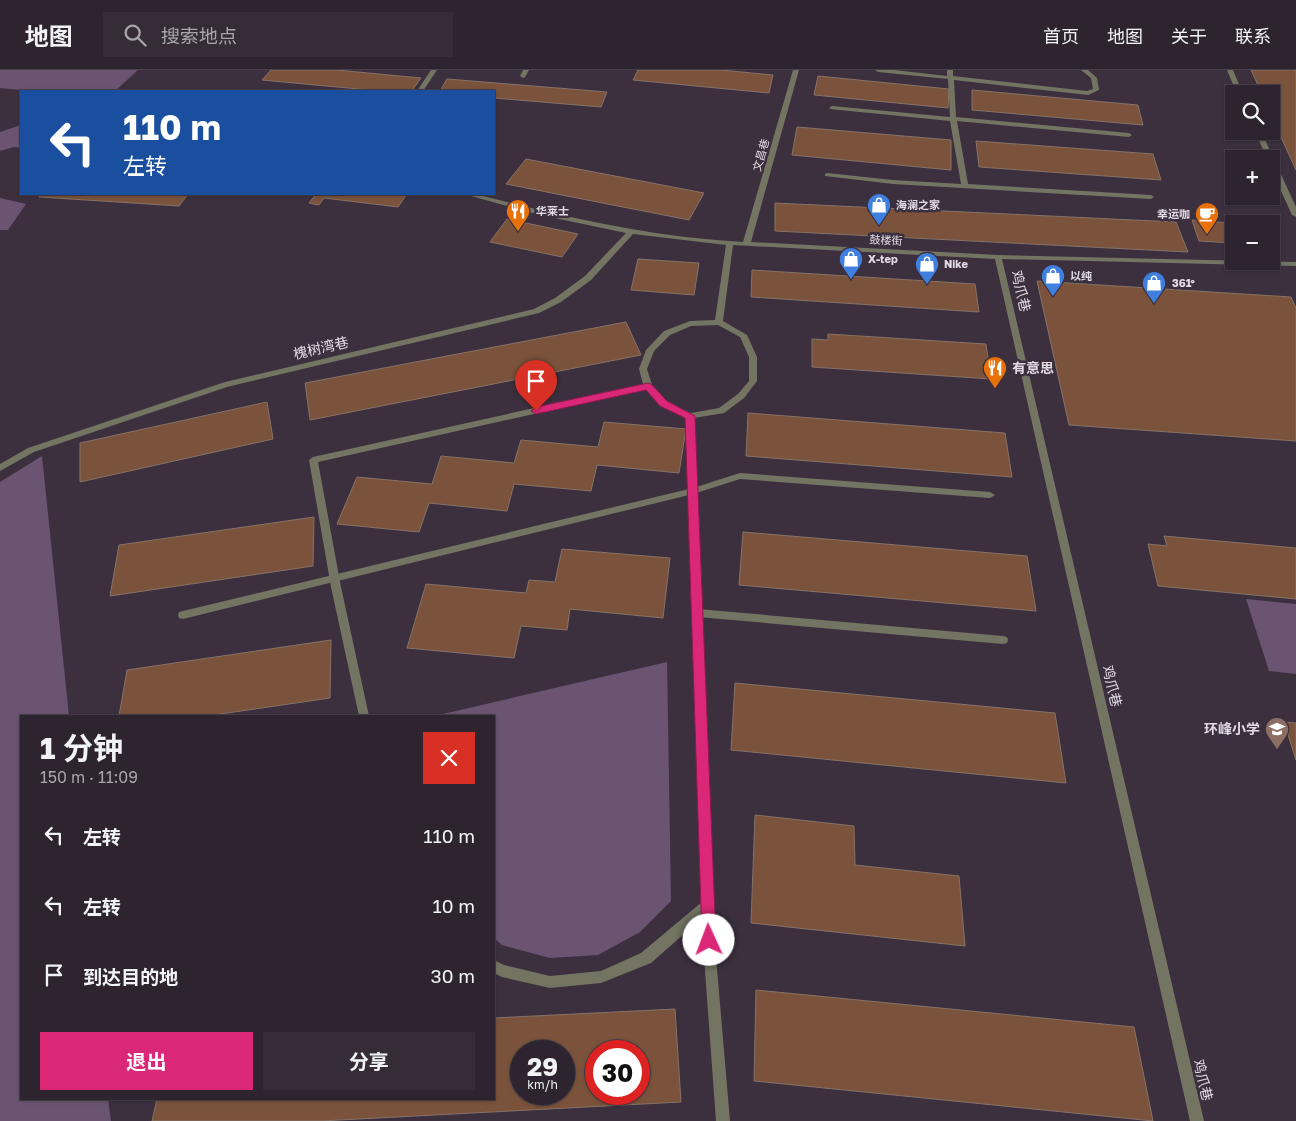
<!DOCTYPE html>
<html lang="zh">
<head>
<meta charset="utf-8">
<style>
	body { margin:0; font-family:"Golos Text","Noto Sans SC",sans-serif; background:#352c37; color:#f1f3f6; height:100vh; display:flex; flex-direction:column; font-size:19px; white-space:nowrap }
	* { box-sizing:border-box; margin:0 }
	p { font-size:16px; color:#a7a4aa }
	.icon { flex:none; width:28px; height:28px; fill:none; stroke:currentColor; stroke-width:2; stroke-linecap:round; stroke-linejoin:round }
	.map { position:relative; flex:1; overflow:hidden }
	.sheet { position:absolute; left:20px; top:645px; width:475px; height:385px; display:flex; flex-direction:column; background:#2d242f; border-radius:0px; box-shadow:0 1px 4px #0004,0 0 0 1px #48414b }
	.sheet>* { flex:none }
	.top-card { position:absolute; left:20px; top:20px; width:475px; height:105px; border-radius:0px; box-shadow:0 1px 4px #0004,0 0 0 1px #48414b; background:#1a4fa0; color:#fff; overflow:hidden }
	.buttons { position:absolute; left:1225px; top:15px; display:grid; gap:10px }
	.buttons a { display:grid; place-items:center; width:55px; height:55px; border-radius:0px; background:#2d242f; box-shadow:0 1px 4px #0004,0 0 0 1px #48414b; font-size:25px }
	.speed { position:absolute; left:510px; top:970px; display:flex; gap:10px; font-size:25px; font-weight:700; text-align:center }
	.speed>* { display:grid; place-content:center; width:65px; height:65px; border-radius:50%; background:#2d242f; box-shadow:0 1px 4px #0004,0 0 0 1px #48414b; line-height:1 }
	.speed small { font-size:12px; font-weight:400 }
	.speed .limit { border:8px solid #d22; background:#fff; color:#111 }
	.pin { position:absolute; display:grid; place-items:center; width:42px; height:42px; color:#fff; margin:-51px -21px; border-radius:50% 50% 50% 0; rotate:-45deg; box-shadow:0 0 5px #0007 }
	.pin .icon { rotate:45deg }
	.me { position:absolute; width:55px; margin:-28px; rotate:358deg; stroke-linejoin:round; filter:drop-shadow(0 0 4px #0008) }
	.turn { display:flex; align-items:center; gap:18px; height:105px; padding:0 20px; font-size:22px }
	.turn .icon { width:65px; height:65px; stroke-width:2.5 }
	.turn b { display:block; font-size:35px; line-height:42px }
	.round { display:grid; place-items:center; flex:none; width:52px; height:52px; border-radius:0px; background:#352c37 }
	.summary { display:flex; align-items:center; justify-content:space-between; height:85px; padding:0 20px }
	h1 { font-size:30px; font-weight:700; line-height:38px }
	.cta { display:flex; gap:10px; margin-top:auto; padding:10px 20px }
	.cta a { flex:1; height:58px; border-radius:0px; background:#db2777; color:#fff; font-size:20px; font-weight:700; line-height:58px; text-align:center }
	.cta a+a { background:#352c37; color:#f1f3f6 }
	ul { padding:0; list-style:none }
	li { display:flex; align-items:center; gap:15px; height:70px; padding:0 20px }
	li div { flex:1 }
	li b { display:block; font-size:19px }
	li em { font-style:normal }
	header { display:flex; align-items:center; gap:30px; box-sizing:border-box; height:70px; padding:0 25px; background:#2d242f; border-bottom:1px solid #48414b }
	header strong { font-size:24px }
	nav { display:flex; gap:28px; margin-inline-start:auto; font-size:18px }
	.search { width:350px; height:45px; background:#352c37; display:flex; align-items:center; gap:12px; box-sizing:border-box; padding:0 18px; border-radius:0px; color:#a7a4aa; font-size:19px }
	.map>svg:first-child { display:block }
	.green { fill:#6a5471 }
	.building { fill:#7b533c; stroke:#867267; fill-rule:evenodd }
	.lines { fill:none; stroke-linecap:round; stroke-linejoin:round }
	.service { fill:#737562; fill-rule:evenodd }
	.minor { fill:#737562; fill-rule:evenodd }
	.route { fill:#db2777; stroke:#8e194d }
	.labels { text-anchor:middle; stroke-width:5; stroke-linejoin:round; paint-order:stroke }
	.far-street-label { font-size:11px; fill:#e1dae3; stroke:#3c303f }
	.far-poi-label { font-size:11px; font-weight:bold; fill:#e1dae3; stroke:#3c303f; text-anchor:start }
	.street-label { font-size:14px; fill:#e1dae3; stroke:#3c303f }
	.poi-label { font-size:14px; font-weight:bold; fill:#e1dae3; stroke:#3c303f; text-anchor:start }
</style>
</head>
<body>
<header>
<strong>地图</strong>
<div class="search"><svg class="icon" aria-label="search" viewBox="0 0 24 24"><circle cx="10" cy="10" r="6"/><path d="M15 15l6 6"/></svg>搜索地点</div>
<nav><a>首页</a><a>地图</a><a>关于</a><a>联系</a></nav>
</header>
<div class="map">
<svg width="1296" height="1051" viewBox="0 0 1296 1051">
	<rect width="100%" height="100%" fill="#3c303f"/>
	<!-- green -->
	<g class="green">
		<polygon points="0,0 138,0 115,21 31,21 0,18"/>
		<polygon points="21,55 21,78 14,77 0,81 0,62"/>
		<polygon points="0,128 26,134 8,160 0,160"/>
		<polygon points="42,386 69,646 21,646 21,1029 108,1029 111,1051 0,1051 0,412"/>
		<polygon points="1246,529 1296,534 1296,604 1269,601"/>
		<polygon points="667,592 671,831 640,862 598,885 550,888 502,875 494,868 494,646 434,646"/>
	</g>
	<!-- building -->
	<g class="building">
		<polygon points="271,0 337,0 421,8 412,21 380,21 262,10"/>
		<polygon points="638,0 721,0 773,5 769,23 633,10"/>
		<polygon points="1251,0 1296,0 1296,100 1271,45 1271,24 1262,24"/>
		<polygon points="818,6 949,19 948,38 814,25"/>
		<polygon points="447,9 607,22 601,37 494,28 494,21 440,21"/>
		<polygon points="972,20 1138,35 1143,55 972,40"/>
		<polygon points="797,57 951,70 951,100 792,85"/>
		<polygon points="976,71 1153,84 1161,110 979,97"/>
		<polygon points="526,89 704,123 689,150 506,114"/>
		<polygon points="41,124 188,124 179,136 39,127"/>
		<polygon points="316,124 407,124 398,137 324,128 319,135 309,133"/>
		<polygon points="775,133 1176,152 1188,182 775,161"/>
		<polygon points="507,149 578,164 562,187 490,172"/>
		<polygon points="1192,150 1245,154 1234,154 1234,173 1199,171"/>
		<polygon points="638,189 699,193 694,225 631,220"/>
		<polygon points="752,200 975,214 979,242 751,227"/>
		<polygon points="1037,211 1291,227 1296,238 1296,371 1069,355"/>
		<polygon points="626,252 641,285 310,350 305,313"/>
		<polygon points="828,264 986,274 991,309 812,297 812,269 828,270"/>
		<polygon points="267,332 273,369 80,412 80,373"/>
		<polygon points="748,343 1005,363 1012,407 746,386"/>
		<polygon points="604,352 686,359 679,403 597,395 591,421 514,414 507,441 429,433 419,462 337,454 357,407 432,414 441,386 514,393 521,370 598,377"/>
		<polygon points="314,447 313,496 110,526 119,475"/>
		<polygon points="743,462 1027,486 1036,541 739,515"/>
		<polygon points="1164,466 1296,478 1296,529 1158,516 1148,474 1167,476"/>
		<polygon points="562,479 670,488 663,548 570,539 567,560 521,556 514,588 407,578 426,514 526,523 529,510 555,512"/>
		<polygon points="331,570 330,628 207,646 119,646 127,600"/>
		<polygon points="735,613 1055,643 1066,713 731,680"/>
		<polygon points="1284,652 1296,653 1296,690"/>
		<polygon points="755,745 854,756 855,795 959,806 965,876 751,853"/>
		<polygon points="756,920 1134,957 1153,1051 754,1011"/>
		<path d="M675,939L681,1032L321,1051H152L157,1029H494V948ZM521,981H564V1024H521ZM596,981H639V1024H596Z"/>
	</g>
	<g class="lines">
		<!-- service -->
		<g class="service">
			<polygon points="875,0 894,0 947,6 947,0 953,0 953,6 1087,21 1093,19 1091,8 1081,0 1088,0 1097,8 1099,20 1088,25 954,10 956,47 1129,63 1132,65 1129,67 957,51 968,114 1151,125 1154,127 1151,129 893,114 825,106 825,104 827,103 893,110 961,114 950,51 830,39 829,38 832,36 950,47 948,9 878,2"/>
			<polygon points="740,403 990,422 995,425 990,428 740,409 693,424 183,549 179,548 178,545 179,542 183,541 693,418"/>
			<polygon points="698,539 1003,566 1007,567 1008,570 1007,573 1003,574 698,547 694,546 693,543 694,540"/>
		</g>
		<!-- minor -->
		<g class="minor">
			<polygon points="431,0 437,0 423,21 417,21"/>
			<polygon points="523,0 529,0 525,7 523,8 520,6"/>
			<path d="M793,0H799L751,172L998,185L1296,192V196L1002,189L1204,1051H1190L995,189L733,175L723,251L747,265L757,287V311L744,328L724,343L694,348L716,887L730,1051H716L704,887L702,848L651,893L601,913L550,918L502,907L494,903V890L504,895L550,906L601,901L641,883L702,832L686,348L661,336L646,319L318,392L341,517L369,646H359L331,517L309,390L313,387L643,314L639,299L646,280L664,261L690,251L715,250L726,175L633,164L591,210L561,232L539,243L227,317L34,382L0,401V394L28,378L225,312L534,239L555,228L585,206L626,163L540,145L467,125L466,124H476C564,147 652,167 743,172ZM718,255L740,267L749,287V311L738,324L719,338L691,343L667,332L652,315L647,299L654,281L670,265L691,256Z"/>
			<polygon points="1227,0 1233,0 1243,24 1237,24"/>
			<polygon points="1255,61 1261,61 1296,137 1296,147 1292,145 1271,99 1271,89 1267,89"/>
		</g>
	</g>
	<!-- route -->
	<polygon class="route" points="648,313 651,314 667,331 695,346 716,870 714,875 709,877 704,875 702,870 685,348 660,336 646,320 536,344 531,341 536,337"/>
	<!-- icons -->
	<defs>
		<g id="shop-pin" transform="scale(1.25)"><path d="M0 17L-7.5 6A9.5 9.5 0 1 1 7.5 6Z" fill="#3f7fe0" stroke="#3c303f"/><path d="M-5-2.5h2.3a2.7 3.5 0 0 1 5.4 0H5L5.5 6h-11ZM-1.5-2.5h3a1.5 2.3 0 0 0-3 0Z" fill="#fff"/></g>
		<g id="restaurant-pin" transform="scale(1.25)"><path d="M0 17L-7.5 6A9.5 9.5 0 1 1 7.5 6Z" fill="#e8710a" stroke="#3c303f"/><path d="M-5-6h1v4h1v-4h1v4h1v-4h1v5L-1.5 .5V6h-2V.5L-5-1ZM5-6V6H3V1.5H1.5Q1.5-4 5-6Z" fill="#fff"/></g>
		<g id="cafe-pin" transform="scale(1.25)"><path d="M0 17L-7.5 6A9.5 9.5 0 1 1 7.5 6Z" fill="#e8710a" stroke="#3c303f"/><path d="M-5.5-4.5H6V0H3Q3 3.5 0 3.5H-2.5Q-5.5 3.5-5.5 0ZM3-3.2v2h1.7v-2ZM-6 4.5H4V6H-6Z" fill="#fff"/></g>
		<g id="school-pin" transform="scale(1.25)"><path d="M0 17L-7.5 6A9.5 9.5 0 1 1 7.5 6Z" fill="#8d6e63" stroke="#3c303f"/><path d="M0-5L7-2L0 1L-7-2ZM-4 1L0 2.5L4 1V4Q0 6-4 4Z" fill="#fff"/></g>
	</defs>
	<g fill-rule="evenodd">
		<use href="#shop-pin" x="879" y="135"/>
		<use href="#restaurant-pin" x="518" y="141"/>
		<use href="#cafe-pin" x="1207" y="144"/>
		<use href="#shop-pin" x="851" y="189"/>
		<use href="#shop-pin" x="927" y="194"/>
		<use href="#shop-pin" x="1053" y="206"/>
		<use href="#shop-pin" x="1154" y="213"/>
		<use href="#restaurant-pin" x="995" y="298"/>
		<use href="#school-pin" x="1277" y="659"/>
	</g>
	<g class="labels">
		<!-- far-street labels -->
		<g class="far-street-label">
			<text transform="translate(761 85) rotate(-74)" y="4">文昌巷</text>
			<text transform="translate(886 170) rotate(3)" y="4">鼓楼街</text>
		</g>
		<!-- far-poi labels -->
		<g class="far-poi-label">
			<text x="896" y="139">海澜之家</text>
			<text x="536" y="145">华莱士</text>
			<text x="1190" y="148" text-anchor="end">幸运咖</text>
			<text x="868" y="193">X-tep</text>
			<text x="944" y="198">Nike</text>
			<text x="1070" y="210">以纯</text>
			<text x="1172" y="217">361°</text>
		</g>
		<!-- street labels -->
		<g class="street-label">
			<text transform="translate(1021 221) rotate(77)" y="5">鸡爪巷</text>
			<text transform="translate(321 278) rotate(-13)" y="5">槐树湾巷</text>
			<text transform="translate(1112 616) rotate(77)" y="5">鸡爪巷</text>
			<text transform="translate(1203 1010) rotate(77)" y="5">鸡爪巷</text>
		</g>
		<!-- poi labels -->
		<g class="poi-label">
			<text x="1012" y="303">有意思</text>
			<text x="1260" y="664" text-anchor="end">环峰小学</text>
		</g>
	</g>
</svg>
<div class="buttons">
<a><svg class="icon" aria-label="search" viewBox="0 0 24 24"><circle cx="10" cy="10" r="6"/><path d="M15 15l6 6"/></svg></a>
<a>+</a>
<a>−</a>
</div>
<div class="speed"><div>29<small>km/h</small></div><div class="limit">30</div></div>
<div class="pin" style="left:536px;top:341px;background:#d93025"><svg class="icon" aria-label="arrive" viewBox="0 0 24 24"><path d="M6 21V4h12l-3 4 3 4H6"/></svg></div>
<svg class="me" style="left:709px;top:870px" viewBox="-20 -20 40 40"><circle r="19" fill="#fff"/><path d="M0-13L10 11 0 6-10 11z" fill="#db2777"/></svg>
<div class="top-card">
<div class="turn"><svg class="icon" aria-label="left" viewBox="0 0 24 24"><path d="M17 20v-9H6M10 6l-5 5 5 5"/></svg><div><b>110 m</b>左转</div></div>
</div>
<section class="sheet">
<div class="summary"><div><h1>1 分钟</h1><p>150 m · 11:09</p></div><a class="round" style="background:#d93025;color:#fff"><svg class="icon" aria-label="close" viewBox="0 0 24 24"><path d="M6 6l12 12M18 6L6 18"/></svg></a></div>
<ul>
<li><svg class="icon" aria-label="left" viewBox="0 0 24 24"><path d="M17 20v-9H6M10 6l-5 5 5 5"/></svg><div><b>左转</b></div><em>110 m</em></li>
<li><svg class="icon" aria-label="left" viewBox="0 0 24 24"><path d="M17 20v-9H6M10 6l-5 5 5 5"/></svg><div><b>左转</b></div><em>10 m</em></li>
<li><svg class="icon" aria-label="arrive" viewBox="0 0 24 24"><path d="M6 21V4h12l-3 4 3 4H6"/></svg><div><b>到达目的地</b></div><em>30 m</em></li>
</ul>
<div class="cta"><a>退出</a><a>分享</a></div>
</section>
</div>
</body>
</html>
